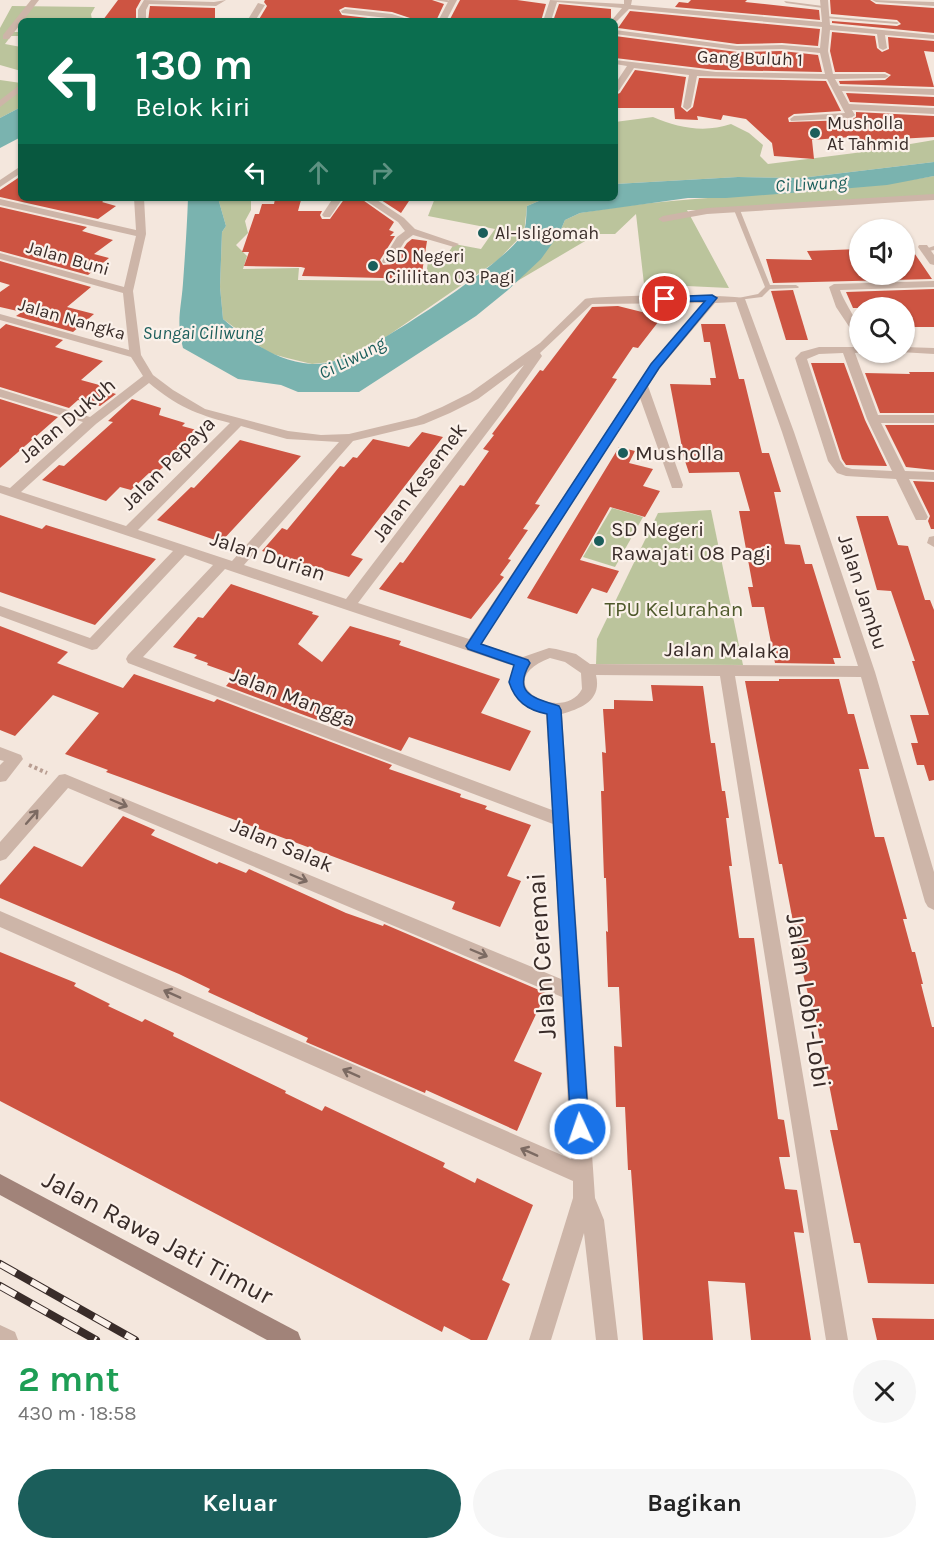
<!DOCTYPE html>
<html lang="id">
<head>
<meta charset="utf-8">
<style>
	body { margin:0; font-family:Karla,sans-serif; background:#f6f6f6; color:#222; height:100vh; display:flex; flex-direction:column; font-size:22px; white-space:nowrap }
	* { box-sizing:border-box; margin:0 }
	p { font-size:20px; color:#767676 }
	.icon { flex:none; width:33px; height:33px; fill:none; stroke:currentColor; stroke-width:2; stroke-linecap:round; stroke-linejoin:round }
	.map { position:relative; height:1340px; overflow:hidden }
	.sheet { display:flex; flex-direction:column; background:#fff; flex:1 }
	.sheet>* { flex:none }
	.hud { position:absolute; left:18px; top:18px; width:600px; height:183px; border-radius:9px; box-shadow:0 2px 4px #0004; background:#0b6e4f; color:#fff; overflow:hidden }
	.controls { position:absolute; left:849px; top:219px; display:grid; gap:12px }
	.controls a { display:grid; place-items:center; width:66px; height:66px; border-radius:50%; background:#fff; box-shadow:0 2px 4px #0004; font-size:30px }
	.pin { position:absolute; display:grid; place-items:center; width:51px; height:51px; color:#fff; margin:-26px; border:3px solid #fff; border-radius:50%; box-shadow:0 2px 6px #0007 }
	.me { position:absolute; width:66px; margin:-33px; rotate:357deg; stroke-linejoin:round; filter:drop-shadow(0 0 4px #0008) }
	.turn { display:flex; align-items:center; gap:21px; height:126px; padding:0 18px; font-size:27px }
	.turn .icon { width:78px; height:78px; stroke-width:2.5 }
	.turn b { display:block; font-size:42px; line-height:51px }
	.lanes { display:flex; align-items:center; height:57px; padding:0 18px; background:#0003; justify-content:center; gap:30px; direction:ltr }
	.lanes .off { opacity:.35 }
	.round { display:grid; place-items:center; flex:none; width:63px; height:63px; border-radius:32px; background:#f6f6f6 }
	.overview { display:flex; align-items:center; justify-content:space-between; height:102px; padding:0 18px }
	h1 { font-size:36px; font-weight:700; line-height:45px; color:#1e9e55 }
	.primary-button { display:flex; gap:12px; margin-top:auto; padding:12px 18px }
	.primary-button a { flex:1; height:69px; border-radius:36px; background:#1b5e5b; color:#fff; font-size:24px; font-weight:700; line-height:69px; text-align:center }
	.primary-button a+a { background:#f6f6f6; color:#222 }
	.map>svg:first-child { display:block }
	.green { fill:#bbc49c }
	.water { fill:#7ab3af }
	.building { fill:#cd5442 }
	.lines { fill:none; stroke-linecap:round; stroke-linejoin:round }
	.path { stroke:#b99e92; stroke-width:4; stroke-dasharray:3 3; stroke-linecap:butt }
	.lane { fill:#cdb5a8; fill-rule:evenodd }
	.street { fill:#cdb5a8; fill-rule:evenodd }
	.secondary { fill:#a18379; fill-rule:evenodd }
	.rail-casing { stroke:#392c29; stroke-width:8 }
	.rail { stroke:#fbf1ea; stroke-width:6; stroke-dasharray:18; stroke-linecap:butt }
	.oneway { stroke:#7c6a62 }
	.route { fill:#1a73e8; stroke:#114b97; stroke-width:1.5 }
	.poi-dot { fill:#1b5e5b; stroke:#fbf1ea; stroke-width:2 }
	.labels { text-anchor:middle; stroke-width:4.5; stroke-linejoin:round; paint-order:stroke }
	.far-street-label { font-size:18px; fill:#392c29; stroke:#fbf1ea }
	.far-poi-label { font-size:18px; fill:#392c29; stroke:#fbf1ea; text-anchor:start }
	.far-water-label { font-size:18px; font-style:italic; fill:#1b5e5b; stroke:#fbf1ea }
	.street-label { font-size:21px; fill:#392c29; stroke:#fbf1ea }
	.poi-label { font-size:21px; fill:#392c29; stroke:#fbf1ea; text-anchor:start }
	.park-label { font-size:21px; fill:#4e592b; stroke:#fbf1ea }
	.near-street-label { font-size:26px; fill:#392c29; stroke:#fbf1ea }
</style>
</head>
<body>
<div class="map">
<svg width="934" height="1340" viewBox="0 0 934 1340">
	<rect width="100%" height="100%" fill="#f4e7dd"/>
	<!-- green -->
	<g class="green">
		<polygon points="12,6 95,7 91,14 92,20 21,21 6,32 21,32 21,36 11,36 5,44 21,47 21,71 0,65 0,28"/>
		<polygon points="0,80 21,83 21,107 0,118"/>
		<path d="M653,117C678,128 705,133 731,124L749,133L763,145L760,156L768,164L863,152L934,140V162L801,178L738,177L615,184V122Z"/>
		<path d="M934,176V197L737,210H687L729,288L644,284L636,214L615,234H597L514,283L559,234L565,220L580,213C697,192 817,197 934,176Z"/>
		<polygon points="218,198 251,198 251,210 245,221 248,233 236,245 247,256 243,269 299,268 298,280 425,281 428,262 445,258 454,244 481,249 495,229 428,216 435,198 546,198 527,206 524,233 498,260 383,339 354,354 330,362 312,364 287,358 269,353 223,319 220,287 222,232 226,226"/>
		<polygon points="612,508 643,517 615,567 583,557"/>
		<polygon points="711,510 743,665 596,664 597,639 658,513"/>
	</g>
	<!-- water -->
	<g class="water">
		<polygon points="21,107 21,137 0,148 0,118"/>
		<path d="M934,162V176L887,185L828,190L726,198H688L580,213L565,220L559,234L541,259L508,290L476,316L359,392H298L281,385L238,379L183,348C176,320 181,311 183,283C185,255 187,227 188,198H218L226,226L222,232L220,287L223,319C249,341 276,361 311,364C325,365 343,359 356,353C386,340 511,259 523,233C527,226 526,213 527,206L546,198H615V184L738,177L801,178Z"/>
	</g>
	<!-- building -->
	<g class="building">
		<polygon points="118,0 141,0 136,9 136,21 103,20"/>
		<polygon points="265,0 432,0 444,4 436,21 416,20 392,12 345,7 339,10 342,15 394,21 258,21 267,6 264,2"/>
		<polygon points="460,0 517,0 546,4 541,21 449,21"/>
		<polygon points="691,0 747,0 745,2 819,10 820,20 675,7 679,2 688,3"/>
		<polygon points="830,0 870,0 876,4 934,8 934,33 832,23 832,21 897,26 901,24 897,20 831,14"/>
		<polygon points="559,4 611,9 611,18 609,21 553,21"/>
		<polygon points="150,6 215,8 215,21 148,21"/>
		<polygon points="630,11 820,29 818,46 782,43 737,44 618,28"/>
		<polygon points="832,32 875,36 877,48 882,52 889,49 888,37 934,41 934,52 924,51 934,87 840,84 839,81 885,80 891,75 885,72 835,72 830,51"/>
		<polygon points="615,36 737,52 782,51 818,55 822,72 716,70 615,58"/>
		<polygon points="635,70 686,77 681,107 687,112 693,107 699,78 826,81 841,111 794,114 788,118 789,122 851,120 856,117 856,112 934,116 934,137 879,140 888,149 863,151 851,137 812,140 814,159 774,156 772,143 746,119 723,115 721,120 697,116 698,120 675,119 674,108 617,108 615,95 620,93"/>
		<polygon points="846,93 934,97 934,106 850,102"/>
		<polygon points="21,176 21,198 107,198 102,202 116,206 98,219 0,197 0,190"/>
		<polygon points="345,198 360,198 394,222 389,230 394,232 390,236 395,236 380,260 383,265 393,264 407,243 412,239 427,241 421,279 302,276 305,268 301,267 244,266 249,252 242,252 255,214 259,214 262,204 274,204 275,199 301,200 298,211 322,211 320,215 322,219 330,219"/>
		<polygon points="378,198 411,198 401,213"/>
		<polygon points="0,207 87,227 82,231 113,240 94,254 109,258 88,275 0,251"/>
		<polygon points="904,238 932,279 773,283 766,259 812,260 807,251 860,249 860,274 904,274"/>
		<polygon points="0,261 91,287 67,307 94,314 73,332 16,316 22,312 0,307 0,292 10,285 0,282"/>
		<polygon points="934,289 934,327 904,327 904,308 853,308 846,292"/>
		<polygon points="793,290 808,340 786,340 771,291"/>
		<polygon points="618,306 662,317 638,348 633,347 612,378 617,379 535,504 540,505 523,529 528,530 508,559 511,560 500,575 504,577 471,619 379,589 400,562 403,563 460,485 464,486 489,451 483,449 494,435 492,434 540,370 543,371 592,307"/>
		<polygon points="6,324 63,340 55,347 103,361 81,380 103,386 100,389 116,394 100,406 78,400 69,408 0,387 0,329"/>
		<polygon points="701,324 725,324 739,379 744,379 762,453 769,453 781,492 774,492 785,544 800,545 805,564 812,564 841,658 833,658 835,664 775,663 764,607 752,607 748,587 753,587 739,511 750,511 739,472 689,473 684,458 670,384 711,385 710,378 716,378 710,342 704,342"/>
		<polygon points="811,363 844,363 865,420 887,466 846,465 842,459"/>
		<polygon points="909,372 934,372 934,413 880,413 865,373 910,374"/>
		<polygon points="0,399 58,417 0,468"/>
		<polygon points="132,399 161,408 159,415 185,423 182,426 204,432 154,475 149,473 131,490 120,487 106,501 42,480 59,465 64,466 113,422 108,421"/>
		<polygon points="885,425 934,425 934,470 906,467"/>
		<polygon points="422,432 443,437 351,555 363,559 349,577 262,551 282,528 287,530 340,466 344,467 353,457 357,458 373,439 409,447"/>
		<polygon points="240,440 301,456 221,542 157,520 191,487 194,488"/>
		<polygon points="619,447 635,451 629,463 653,469 643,486 660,491 645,517 610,507 580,560 619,571 607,593 592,588 577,614 527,598"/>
		<polygon points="913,481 934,482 934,529 931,529 928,521 930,516"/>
		<polygon points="0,515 42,529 46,525 156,559 95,625 0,592"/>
		<polygon points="856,516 888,516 898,545 908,546 925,600 930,600 934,610 934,780 929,781 924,765 917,765 911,743 918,743 910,715 929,715 912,661 915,661 891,591 877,590"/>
		<polygon points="231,584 313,612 312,614 319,616 298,644 322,662 350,626 401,641 399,645 500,679 481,713 531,731 510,771 409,737 401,751 226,686 235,675 207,665 208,663 194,658 197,655 173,647 198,617 203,618"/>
		<polygon points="0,626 68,652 57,663 123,688 134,674 214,702 217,699 392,765 389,769 461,794 460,797 487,806 485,809 531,825 507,876 521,881 500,927 452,909 455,902 128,780 106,772 108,770 65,754 99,713 53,695 15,736 0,730"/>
		<polygon points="779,679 839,679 848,714 854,714 869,769 859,769 875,837 884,837 907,919 903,919 912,952 915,952 923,984 921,984 932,1027 934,1027 934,1284 868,1283 860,1243 854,1243 830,1130 838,1130 825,1064 813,1006 811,1006 803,974 782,864 779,864 745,681 779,681"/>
		<polygon points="651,685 703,686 711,743 715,743 722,791 725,791 729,818 726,818 732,866 729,866 739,938 754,938 778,1119 784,1120 790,1157 779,1157 785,1189 797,1190 804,1233 794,1232 811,1340 751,1340 745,1283 708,1281 713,1340 643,1340 631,1170 628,1170 625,1107 616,1107 614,1046 622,1047 619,987 608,987 606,931 608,932 606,878 604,878 601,791 604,791 602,752 606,753 603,709 614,709 614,700 653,701"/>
		<polygon points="123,816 155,830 151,835 217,864 219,862 246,873 249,869 346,913 383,926 384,924 546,993 514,1061 542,1073 517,1131 426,1090 425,1093 306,1042 308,1038 208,992 210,989 179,974 0,898 0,885 34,846 82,867"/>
		<polygon points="0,952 76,983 74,986 110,1004 108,1006 142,1022 145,1019 174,1033 173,1036 286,1091 285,1093 322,1111 325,1106 445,1163 443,1167 475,1183 477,1178 533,1205 502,1280 510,1284 487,1340 471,1340 444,1326 442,1332 0,1101"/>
		<polygon points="872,1318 934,1319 934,1340 877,1340"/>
	</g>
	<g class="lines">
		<!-- path -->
		<polyline class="path" points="29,765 47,773"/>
		<!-- lane -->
		<g class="lane">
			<polygon points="435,0 447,0 454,2 452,3"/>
			<polygon points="784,1 823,6 825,7 823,8 786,3"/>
			<polygon points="823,16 897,22 899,23 897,24 825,18"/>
			<polygon points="737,208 740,210 770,285 796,285 799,287 798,288 770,289 762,297 738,300 738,298 758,294 765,287 734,210"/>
			<polygon points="934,246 934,250 925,252 922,250"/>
		</g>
		<!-- street -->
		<g class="street">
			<polygon points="31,0 39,0 9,39 3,39 3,35"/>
			<polygon points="144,0 214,2 226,0 216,6 149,4 146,10 146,21 138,21 138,10"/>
			<polygon points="449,0 457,0 446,21 438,21"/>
			<polygon points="550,0 624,4 624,0 632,0 631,5 822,22 820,0 828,0 830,25 934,35 934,39 885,35 887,48 883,50 879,48 877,34 830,30 828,51 833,74 885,74 889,76 885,78 835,79 839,86 934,89 934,95 842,91 849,104 934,108 934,114 852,110 855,115 851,118 791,121 790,119 794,116 845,113 827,79 697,76 691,107 687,110 683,107 689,75 634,68 618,92 615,93 615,84 627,66 615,64 615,60 716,72 825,74 820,53 782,49 737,50 615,34 615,30 737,46 782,45 820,48 822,27 629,9 615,23 615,21 611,21 622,8 557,2 551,21 543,21"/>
			<polygon points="872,0 934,2 934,6 876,2"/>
			<polygon points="258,3 265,5 255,21 247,21"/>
			<polygon points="345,9 392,14 414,21 342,13 341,11"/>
			<polygon points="21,84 21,91 0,107 0,100"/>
			<polygon points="21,166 21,173 0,187 0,180"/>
			<polygon points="934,194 934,200 707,214 663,222 658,219 663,216 707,208"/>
			<path d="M134,198H144L146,234L133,291L141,355L153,375L173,390L205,409L288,431L321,435L349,434L416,418L442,407L470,393L540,343L585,299C601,295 739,294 745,299L794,432L875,672L934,872V910L928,907L925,902L861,677L735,676L848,1340H826L720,676L596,675C602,700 582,708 562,714L595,1198L604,1220L618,1340H596L584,1233L551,1340H529L573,1198V1181L0,927V911L571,1159L562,997L68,788L6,859L0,861V842L59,775L65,774L561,979L553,824L128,663L126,659L128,655L213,565L185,555L97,649L92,650L0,616V606L90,638L173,551L0,493V485L10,488L83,422L0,397V389L90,417L143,376L131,357L0,320V314L129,350L123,293L0,259V253L124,287L136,236L0,205V199L136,230ZM736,302L782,432L858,666L590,664L576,654L556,649L549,648L523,657L481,644L640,398L671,485L672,488H682L683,485L648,386L660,368L715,303ZM703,303L651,364L469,639L358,603L505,409L542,356L540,353L592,304ZM524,365L346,599L244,565L353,441L424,424L450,413L478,399ZM149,383C177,406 195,414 230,423L126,526L21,492L96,424ZM241,426L287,439L339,442L232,561L138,530ZM225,569L514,666L509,682C516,700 527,710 546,714L552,810L143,657ZM550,658L565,662L581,673L582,689C563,725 485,683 550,658Z"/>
			<polygon points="333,198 343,198 330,217 324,217 322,215"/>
			<polygon points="362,198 374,198 404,218 415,229 459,244 454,247 413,235 405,241 391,263 383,263 382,261 397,237 405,231 398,222"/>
			<polygon points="919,245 927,245 934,255 934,265 930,264 918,247"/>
			<path d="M934,281V287L840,290C846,307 860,321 860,338L856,337L836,307L829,287L834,284Z"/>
			<path d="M819,347H860V352H864L855,353L878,415H934V423H881L905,471L934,472V480L909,479L928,517L926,520H916L896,479L846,476L837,473L828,461L795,358L801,352ZM843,353L867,419L892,471L852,469L845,467L840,460L807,359L819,354Z"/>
			<polygon points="904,347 934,348 934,354 900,352 904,352"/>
			<polygon points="934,536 934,547 927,543 929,537"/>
			<polygon points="0,747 21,755 23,759 6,781 0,782 0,765 4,761 0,760"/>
			<polygon points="0,1325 15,1332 18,1340 0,1340"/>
		</g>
		<!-- secondary -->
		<polygon class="secondary" points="0,1174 298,1332 301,1340 267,1340 0,1195"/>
		<!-- rail casing -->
		<g class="rail-casing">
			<g id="rail">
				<polyline points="0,1264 135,1340"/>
				<polyline points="0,1286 96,1340"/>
			</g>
		</g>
		<!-- rail -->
		<use href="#rail" class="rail"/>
	</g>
	<!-- one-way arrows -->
	<defs><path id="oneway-shaft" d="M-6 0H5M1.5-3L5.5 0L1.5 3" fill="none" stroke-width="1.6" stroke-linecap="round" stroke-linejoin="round" transform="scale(1.5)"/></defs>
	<g class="oneway">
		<use href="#oneway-shaft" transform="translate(119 803) rotate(23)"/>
		<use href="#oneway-shaft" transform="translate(32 817) rotate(-49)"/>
		<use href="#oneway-shaft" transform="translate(299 878) rotate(23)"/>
		<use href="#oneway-shaft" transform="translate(479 953) rotate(23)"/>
		<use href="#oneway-shaft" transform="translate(172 994) rotate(-156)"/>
		<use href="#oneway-shaft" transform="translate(351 1073) rotate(-156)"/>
		<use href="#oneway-shaft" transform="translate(529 1152) rotate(-156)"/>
	</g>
	<!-- route -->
	<path class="route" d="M712,295L717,298L659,368L481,644L528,660L530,663C512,694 534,698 559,706L561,710L589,1129L586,1136L580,1138L573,1136L571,1129L547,714C527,710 515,701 509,682L514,665L468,649L466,646L651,364L705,301L665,302L661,299L662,297Z"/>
	<!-- markers -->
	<g class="poi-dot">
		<circle cx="815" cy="133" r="6"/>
		<circle cx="483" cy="233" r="6"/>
		<circle cx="373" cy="266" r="6"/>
		<circle cx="623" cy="453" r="6"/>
		<circle cx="599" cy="541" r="6"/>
	</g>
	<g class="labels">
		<!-- far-street labels -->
		<g class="far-street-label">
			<text transform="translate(750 58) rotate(2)" y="6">Gang Buluh 1</text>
			<text transform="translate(68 258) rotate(16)" y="6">Jalan Buni</text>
			<text transform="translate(72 319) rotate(16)" y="6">Jalan Nangka</text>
		</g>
		<!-- far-poi labels -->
		<g class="far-poi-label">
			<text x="827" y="129">Musholla<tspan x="827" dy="21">At Tahmid</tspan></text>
			<text x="495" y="239">Al-Isligomah</text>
			<text x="385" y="262">SD Negeri<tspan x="385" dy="21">Cililitan 03 Pagi</tspan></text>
		</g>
		<!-- far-water labels -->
		<g class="far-water-label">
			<text transform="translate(811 184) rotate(-3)" y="6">Ci Liwung</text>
			<text x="203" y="339">Sungai Ciliwung</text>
			<text transform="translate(352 358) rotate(-27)" y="6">Ci Liwung</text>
		</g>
		<!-- street labels -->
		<g class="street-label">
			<text transform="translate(67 420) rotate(-40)" y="7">Jalan Dukuh</text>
			<text transform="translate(168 463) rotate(-45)" y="7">Jalan Pepaya</text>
			<text transform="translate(419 482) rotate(-53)" y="7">Jalan Kesemek</text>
			<text transform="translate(268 556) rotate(18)" y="7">Jalan Durian</text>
			<text transform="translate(863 592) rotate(72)" y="7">Jalan Jambu</text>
			<text transform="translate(727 650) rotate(1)" y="7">Jalan Malaka</text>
			<text transform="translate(293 697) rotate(21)" y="7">Jalan Mangga</text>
			<text transform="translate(282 845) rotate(23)" y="7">Jalan Salak</text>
		</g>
		<!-- poi labels -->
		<g class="poi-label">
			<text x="635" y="460">Musholla</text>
			<text x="611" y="536">SD Negeri<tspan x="611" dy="24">Rawajati 08 Pagi</tspan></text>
		</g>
		<!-- park labels -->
		<g class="park-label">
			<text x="674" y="616">TPU Kelurahan</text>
		</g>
		<!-- near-street labels -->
		<g class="near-street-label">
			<text transform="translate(541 956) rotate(-94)" y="9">Jalan Ceremai</text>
			<text transform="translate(809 1001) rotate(81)" y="9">Jalan Lobi-Lobi</text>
			<text transform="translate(158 1237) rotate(28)" y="9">Jalan Rawa Jati Timur</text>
		</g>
	</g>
</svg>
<div class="controls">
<a><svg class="icon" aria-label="sound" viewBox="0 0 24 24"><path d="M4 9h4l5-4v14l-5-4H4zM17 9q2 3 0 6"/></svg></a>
<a><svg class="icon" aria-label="search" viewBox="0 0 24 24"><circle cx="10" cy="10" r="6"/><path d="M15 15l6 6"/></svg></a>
</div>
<div class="pin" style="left:665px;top:299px;background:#d93025"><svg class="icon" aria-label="arrive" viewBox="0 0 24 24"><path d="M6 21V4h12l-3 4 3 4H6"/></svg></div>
<svg class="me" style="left:580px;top:1129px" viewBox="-20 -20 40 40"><circle r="17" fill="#1a73e8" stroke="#fff" stroke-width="3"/><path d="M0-11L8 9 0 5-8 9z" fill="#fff"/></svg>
<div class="hud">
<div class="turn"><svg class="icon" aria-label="left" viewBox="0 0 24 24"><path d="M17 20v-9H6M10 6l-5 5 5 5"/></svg><div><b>130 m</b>Belok kiri</div></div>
<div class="lanes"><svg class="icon" aria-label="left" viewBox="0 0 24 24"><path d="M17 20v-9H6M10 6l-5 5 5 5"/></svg><svg class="icon off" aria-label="ahead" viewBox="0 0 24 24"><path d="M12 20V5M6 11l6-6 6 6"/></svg><svg class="icon off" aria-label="right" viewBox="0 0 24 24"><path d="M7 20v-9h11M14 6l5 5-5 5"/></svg></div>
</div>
</div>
<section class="sheet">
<div class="overview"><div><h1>2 mnt</h1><p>430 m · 18:58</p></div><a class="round"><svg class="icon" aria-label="close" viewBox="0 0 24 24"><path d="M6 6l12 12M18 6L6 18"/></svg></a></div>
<div class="primary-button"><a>Keluar</a><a>Bagikan</a></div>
</section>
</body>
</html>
